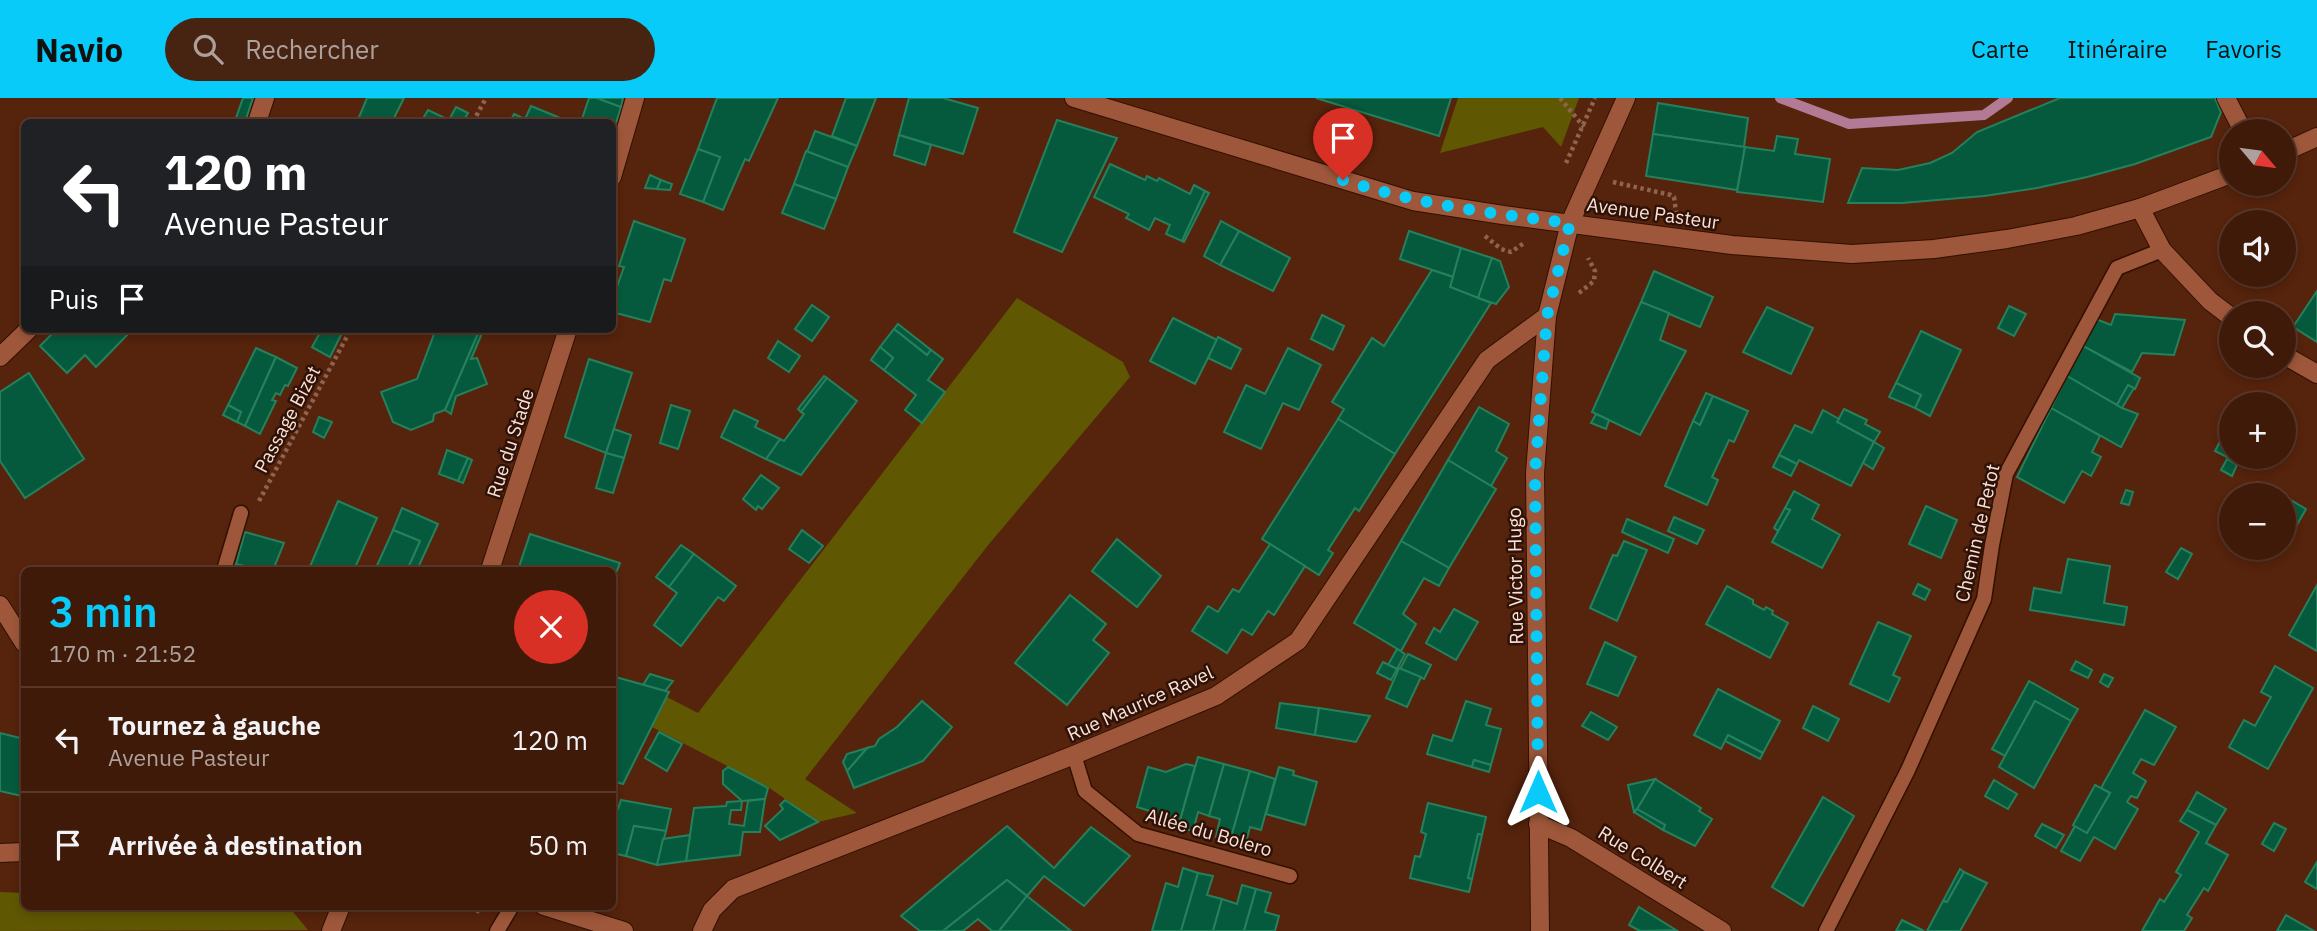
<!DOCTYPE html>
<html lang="fr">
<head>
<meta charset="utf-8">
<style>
	body { margin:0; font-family:"IBM Plex Sans",sans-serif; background:#472312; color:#f1f3f6; height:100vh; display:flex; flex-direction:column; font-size:26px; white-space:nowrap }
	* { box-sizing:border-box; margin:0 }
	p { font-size:23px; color:#aea19c }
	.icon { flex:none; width:38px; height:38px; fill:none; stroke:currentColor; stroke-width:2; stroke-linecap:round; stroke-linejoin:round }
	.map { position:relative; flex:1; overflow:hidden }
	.sheet { position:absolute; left:21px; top:469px; width:595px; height:343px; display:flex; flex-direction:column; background:#401a09; border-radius:10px; box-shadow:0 4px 10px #0003,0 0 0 2px #59382a }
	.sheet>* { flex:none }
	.top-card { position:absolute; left:21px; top:21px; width:595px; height:214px; border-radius:10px; box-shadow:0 4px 10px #0003,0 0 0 2px #59382a; background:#202124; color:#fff; overflow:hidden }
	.needle { width:46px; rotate:119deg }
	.controls { position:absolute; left:2219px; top:21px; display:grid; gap:14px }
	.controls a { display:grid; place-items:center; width:77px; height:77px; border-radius:50%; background:#401a09; box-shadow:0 4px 10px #0003,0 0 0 2px #59382a; font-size:35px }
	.pin { position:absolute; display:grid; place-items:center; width:60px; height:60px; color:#fff; margin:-72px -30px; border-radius:50% 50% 50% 0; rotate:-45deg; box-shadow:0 0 7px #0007 }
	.pin .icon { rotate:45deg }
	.me { position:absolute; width:77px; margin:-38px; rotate:0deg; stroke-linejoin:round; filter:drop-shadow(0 0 5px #0008) }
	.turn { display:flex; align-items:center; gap:24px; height:147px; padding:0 28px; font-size:32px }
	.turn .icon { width:91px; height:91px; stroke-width:2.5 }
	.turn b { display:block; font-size:49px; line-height:60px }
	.then { display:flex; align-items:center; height:66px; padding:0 28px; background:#0003; gap:14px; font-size:26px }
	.round { display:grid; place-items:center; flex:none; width:74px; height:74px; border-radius:37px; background:#472312 }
	.head { display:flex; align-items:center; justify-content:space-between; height:119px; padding:0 28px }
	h1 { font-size:42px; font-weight:600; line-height:52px; color:#08cbf9 }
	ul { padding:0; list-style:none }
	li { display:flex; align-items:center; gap:21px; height:105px; padding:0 28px; border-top:2px solid #59382a }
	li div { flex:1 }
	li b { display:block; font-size:26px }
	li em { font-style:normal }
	header { display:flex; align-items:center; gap:42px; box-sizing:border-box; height:98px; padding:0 35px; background:#08cbf9; color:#111 }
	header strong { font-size:33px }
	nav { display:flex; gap:38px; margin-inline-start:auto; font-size:24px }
	.search { width:490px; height:63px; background:#472312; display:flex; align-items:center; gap:18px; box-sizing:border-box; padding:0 24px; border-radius:38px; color:#aea19c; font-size:26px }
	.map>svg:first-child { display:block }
	.green { fill:#605703 }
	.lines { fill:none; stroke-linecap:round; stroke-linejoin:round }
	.stream { stroke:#b37a96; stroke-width:10 }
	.building { fill:#055a3d; stroke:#25815d; stroke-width:2 }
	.lane-casing { stroke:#321002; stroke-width:17 }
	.street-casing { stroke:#321002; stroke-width:20 }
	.secondary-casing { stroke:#321002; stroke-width:20 }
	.path { stroke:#8e6451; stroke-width:4.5; stroke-dasharray:3.5 3.5; stroke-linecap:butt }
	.lane { stroke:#9e573a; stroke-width:14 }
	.street { stroke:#9e573a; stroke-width:18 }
	.secondary { stroke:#9e573a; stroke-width:18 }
	.route { stroke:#08cbf9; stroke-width:12; stroke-dasharray:0 21.6 }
	.labels { text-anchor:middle; stroke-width:5; stroke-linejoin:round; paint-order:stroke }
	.street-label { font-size:19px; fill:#fae0d6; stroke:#2f1207 }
</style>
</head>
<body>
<header>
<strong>Navio</strong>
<div class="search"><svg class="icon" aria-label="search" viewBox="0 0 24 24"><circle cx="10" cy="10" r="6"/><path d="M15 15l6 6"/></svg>Rechercher</div>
<nav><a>Carte</a><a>Itinéraire</a><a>Favoris</a></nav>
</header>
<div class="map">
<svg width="2317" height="833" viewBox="0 0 2317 833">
	<rect width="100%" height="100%" fill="#56230c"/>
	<!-- green -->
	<g class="green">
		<polygon points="1458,0 1579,0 1561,49 1543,29 1440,55"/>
		<polygon points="1017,200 1123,264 1130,279 989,446 805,681 857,715 818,724 768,689 652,629 667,599 698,615"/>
		<polygon points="0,794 24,795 24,808 289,809 308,832 0,833"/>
	</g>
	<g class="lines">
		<!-- stream -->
		<polyline class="stream" points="1780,0 1849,26 1984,17 2008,0"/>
	</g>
	<!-- building -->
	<g class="building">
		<polygon points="243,0 253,0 245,24 236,20"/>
		<polygon points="367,0 404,0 392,24 357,24"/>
		<polygon points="589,0 597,0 621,9 612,38 612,24 581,24"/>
		<polygon points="597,0 623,0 621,9"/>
		<polygon points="717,0 778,0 749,63 745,61 723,112 703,104 720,59 698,51"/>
		<polygon points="846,0 876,0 857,48 832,38"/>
		<polygon points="909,0 943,0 978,10 963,56 899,37"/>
		<polygon points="1316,0 1451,0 1439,38"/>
		<polygon points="2060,0 2215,0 2221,14 2211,39 2135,66 2087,79 2037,90 1984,98 1902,105 1848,105 1862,70 1898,72 1930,65 1952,55 1977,34"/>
		<polygon points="1658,5 1748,20 1744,49 1653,36"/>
		<polygon points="531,8 570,24 534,24 525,21"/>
		<polygon points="456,9 468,15 463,24 421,24 428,12 449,22"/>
		<polygon points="514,16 525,21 534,24 510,24"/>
		<polygon points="1057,22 1117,40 1062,154 1014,134"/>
		<polygon points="815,33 857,48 848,69 807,54"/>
		<polygon points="1653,36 1745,49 1737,92 1646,78"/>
		<polygon points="899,37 931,47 925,67 894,57"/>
		<polygon points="1777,38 1798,41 1795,56 1830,61 1823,104 1737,94 1745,49 1774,53"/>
		<polygon points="698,51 720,59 703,104 680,96"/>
		<polygon points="806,53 848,69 836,101 794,86"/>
		<polygon points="1110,66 1145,82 1147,78 1157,83 1159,80 1190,96 1194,87 1205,93 1182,143 1166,136 1170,127 1155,120 1149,132 1126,120 1129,116 1094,99"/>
		<polygon points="650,77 661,82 657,91 645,90"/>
		<polygon points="661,82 672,86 670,92 657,91"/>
		<polygon points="794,86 836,101 824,131 782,115"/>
		<polygon points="1205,93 1209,95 1184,144 1182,143"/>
		<polygon points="634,123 685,141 671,183 664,181 650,224 612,214 612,203 624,169 619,168"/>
		<polygon points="1221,123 1239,133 1220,167 1204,158"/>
		<polygon points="1239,133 1290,160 1273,193 1220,167"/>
		<polygon points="1409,133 1461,150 1453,179 1400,161"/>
		<polygon points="1461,150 1492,160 1478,200 1450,189"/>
		<polygon points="1492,160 1500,163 1509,189 1496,206 1478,200"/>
		<polygon points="1432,172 1453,179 1450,189 1491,205 1395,356 1338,321 1344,311 1332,304 1372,240 1384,248"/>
		<polygon points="1654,173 1713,199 1700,229 1641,204"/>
		<polygon points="2317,193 2317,244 2293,229"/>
		<polygon points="1641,204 1669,215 1660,242 1686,253 1640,337 1592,314"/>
		<polygon points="812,207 829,219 812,243 795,231"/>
		<polygon points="2009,208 2026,216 2014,238 1998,230"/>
		<polygon points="1767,209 1813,230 1791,276 1743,254"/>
		<polygon points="2115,216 2185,222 2174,257 2142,255 2132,274 2083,248 2096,221 2111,227"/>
		<polygon points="1322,217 1344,228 1333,252 1311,241"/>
		<polygon points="1173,220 1217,242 1195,286 1150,263"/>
		<polygon points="898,226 931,252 927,257 894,231"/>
		<polygon points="57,231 133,231 96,269 85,257 67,275 40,248"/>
		<polygon points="322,231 344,231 330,259 312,249"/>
		<polygon points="436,231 480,231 445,312 434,316 433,323 411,332 393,324 381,294 417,281"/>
		<polygon points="480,231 483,233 471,261 477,260 487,286 456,298 451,316 445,312"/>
		<polygon points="894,231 927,257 931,252 943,261 928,282 945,294 922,325 905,312 916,297 884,272 893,260 880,249"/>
		<polygon points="1921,233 1961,252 1930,318 1915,310 1921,297 1896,285"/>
		<polygon points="1218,239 1241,251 1231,271 1208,260"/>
		<polygon points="778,243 800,258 789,274 768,260"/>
		<polygon points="2083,248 2140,280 2135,291 2128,287 2117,307 2067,278"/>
		<polygon points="880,249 893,260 884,272 871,262"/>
		<polygon points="256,250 276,259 245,328 237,324 241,314 228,307"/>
		<polygon points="1288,250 1321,267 1299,312 1283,305 1261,351 1224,334 1246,287 1265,296"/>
		<polygon points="276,259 297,270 288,288 285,287 280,297 276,295 272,302 276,303 260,336 245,328"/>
		<polygon points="589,261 632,275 606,355 565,339"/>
		<polygon points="29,275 84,361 25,400 0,363 0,294"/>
		<polygon points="824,278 827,280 801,314 798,311"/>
		<polygon points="2067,278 2122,310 2138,316 2121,349 2051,310"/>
		<polygon points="827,280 857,303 801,377 766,361 780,341 784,343 804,316 801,314"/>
		<polygon points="1896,285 1921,297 1915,310 1889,299"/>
		<polygon points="2128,287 2134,290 2122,310 2117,307"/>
		<polygon points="1706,295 1713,298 1700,327 1693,323"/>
		<polygon points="1713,298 1748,313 1734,344 1729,342 1712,379 1718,382 1707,407 1665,388 1693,323 1700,327"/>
		<polygon points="2244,298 2260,306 2240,306"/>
		<polygon points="228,307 241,314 237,324 223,317"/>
		<polygon points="671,307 690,313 678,351 660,345"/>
		<polygon points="1479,309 1509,326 1496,353 1507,360 1491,388 1448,362"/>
		<polygon points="2051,310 2100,338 2092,354 2101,359 2091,378 2082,373 2064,405 2017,379"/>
		<polygon points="1844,311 1867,322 1865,326 1880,334 1874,344 1837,324"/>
		<polygon points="734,312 758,323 755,329 780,341 766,361 721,339"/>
		<polygon points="1823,312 1839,321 1837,324 1874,344 1851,388 1799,362 1797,366 1779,357 1795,327 1812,335"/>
		<polygon points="1596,316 1609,322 1606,331 1591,325"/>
		<polygon points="319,319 332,324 324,340 313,334"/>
		<polygon points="1338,321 1395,356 1359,413 1355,410 1328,452 1333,455 1319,477 1262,441"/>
		<polygon points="2231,322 2231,359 2243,359 2239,365 2215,353"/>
		<polygon points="614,331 631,337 624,360 606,355"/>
		<polygon points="1874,344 1884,350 1873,371 1863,365"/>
		<polygon points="447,352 468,360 458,383 439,376"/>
		<polygon points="606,355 624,360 613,395 596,390"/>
		<polygon points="1779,357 1797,366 1791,378 1773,369"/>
		<polygon points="468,360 472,362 463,385 458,383"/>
		<polygon points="2227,361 2237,367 2232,378 2221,372"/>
		<polygon points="1448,362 1496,391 1449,470 1401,443"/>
		<polygon points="761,377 779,390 762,411 758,408 756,412 743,401"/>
		<polygon points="2257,384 2282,397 2250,397"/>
		<polygon points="2126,392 2133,394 2129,407 2121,405"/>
		<polygon points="1794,393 1819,407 1812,421 1840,437 1822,470 1772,444 1790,412 1785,410"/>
		<polygon points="2284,398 2306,411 2286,446 2284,445"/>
		<polygon points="338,403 377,420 354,472 312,472 309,471"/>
		<polygon points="1926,408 1957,422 1941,460 1909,446"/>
		<polygon points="402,410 438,426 417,472 407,472 420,443 393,432"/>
		<polygon points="1785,410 1790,412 1778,433 1774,430"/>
		<polygon points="1674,419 1704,432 1697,446 1668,433"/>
		<polygon points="1627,421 1674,441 1668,455 1622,434"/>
		<polygon points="393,432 420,443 407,472 375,472"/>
		<polygon points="802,432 823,448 809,465 789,451"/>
		<polygon points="245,434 284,445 273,472 261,472 236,466"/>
		<polygon points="530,436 620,465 612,485 612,472 518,472"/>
		<polygon points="1117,441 1161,478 1137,509 1092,473"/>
		<polygon points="1401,443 1449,470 1439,488 1424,480 1403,516 1416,526 1401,553 1354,525"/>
		<polygon points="1624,443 1647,452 1617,523 1590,510 1613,457 1617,458"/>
		<polygon points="1270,446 1305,468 1274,517 1268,513 1252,537 1242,531 1227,555 1192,533 1208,508 1218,514 1233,491 1239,494"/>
		<polygon points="681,447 694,456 669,489 656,479"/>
		<polygon points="2181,450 2192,456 2178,481 2166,474"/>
		<polygon points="694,456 736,488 724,503 718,499 681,548 654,527 677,495 669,489"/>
		<polygon points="2068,461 2110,468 2104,505 2127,509 2124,527 2030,512 2034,490 2061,495"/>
		<polygon points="235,466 260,472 233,472"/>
		<polygon points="1918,486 1930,492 1925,502 1913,496"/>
		<polygon points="2317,487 2317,553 2289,537"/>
		<polygon points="1727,488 1753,502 1753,506 1764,512 1766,509 1773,513 1772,516 1788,525 1770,560 1706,526"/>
		<polygon points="1070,497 1106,526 1093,542 1109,555 1067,607 1015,565"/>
		<polygon points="1454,511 1478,524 1456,562 1426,545 1434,530 1440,534"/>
		<polygon points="1878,524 1911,538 1893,577 1900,580 1889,604 1850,586"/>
		<polygon points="1605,544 1636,559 1618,598 1587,586"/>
		<polygon points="1397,551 1405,556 1397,571 1388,567"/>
		<polygon points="1408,556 1431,567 1424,581 1400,571"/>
		<polygon points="2076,563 2092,572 2088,580 2071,572"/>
		<polygon points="1383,564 1397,571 1391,582 1377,575"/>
		<polygon points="2275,568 2313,590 2268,671 2229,649 2244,622 2255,628 2271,599 2261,594"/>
		<polygon points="1399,570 1421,579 1407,609 1386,600"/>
		<polygon points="650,576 673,583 665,593 643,587"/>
		<polygon points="2104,576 2113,580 2108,589 2100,584"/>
		<polygon points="612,578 669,594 623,686 612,683"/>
		<polygon points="2029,583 2078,611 2071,623 2035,603 2005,658 1992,651"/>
		<polygon points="1718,591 1780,623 1763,655 1728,637 1721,651 1694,637"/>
		<polygon points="922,603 952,629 923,663 854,690 847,673 867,650 875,648 879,641 897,629"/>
		<polygon points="1466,603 1491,611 1486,627 1501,631 1491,667 1474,662 1472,669 1427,656 1433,637 1452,643"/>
		<polygon points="2035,603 2071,623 2034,690 1999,669"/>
		<polygon points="1280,605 1319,610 1315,637 1276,630"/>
		<polygon points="1813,608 1839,621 1828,643 1803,630"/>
		<polygon points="1319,610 1370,618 1356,644 1315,637"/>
		<polygon points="2145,612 2176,629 2154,667 2141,661 2133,675 2146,683 2137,700 2131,698 2127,704 2138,711 2115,751 2094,739 2080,763 2061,753 2075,728 2087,735 2110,695 2101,690"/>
		<polygon points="1591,614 1617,629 1608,642 1582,628"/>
		<polygon points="659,634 682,646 667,673 645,660"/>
		<polygon points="0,635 24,641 24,687 22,698 0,693"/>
		<polygon points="1728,637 1763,655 1760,661 1725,643"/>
		<polygon points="867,650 847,673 843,664 847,656"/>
		<polygon points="1198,659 1224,666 1209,718 1198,714 1193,733 1178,729"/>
		<polygon points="1474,662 1491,667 1489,674 1472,669"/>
		<polygon points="1186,666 1195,668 1178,729 1152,721 1153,714 1137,709 1148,669 1166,674"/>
		<polygon points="1224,666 1250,673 1230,743 1216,739 1220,721 1209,718"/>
		<polygon points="728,669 768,690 765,701 742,703 723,686 723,673"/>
		<polygon points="1279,669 1294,673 1293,677 1317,684 1305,727 1266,716"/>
		<polygon points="1250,673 1275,681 1261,732 1250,729 1245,748 1230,743"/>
		<polygon points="1655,681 1701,710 1699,713 1712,721 1695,748 1663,732 1665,727 1637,711"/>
		<polygon points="1655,681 1637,711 1634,714 1628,687"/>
		<polygon points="1994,682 2017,696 2008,711 1985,698"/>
		<polygon points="2095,687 2110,695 2087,735 2073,727"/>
		<polygon points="2197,694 2226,711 2216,727 2187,712"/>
		<polygon points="1823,699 1854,718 1803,808 1772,789"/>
		<polygon points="765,701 760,734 743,734 740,757 686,763 694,710 726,708 727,704 742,703 741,712 731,712 729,726 744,728 748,703"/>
		<polygon points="621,702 671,711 666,733 634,728 626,758 612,755 612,710 618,711"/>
		<polygon points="785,702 818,724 780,742 765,728 783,711 780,707"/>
		<polygon points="1428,705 1486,719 1482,737 1478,736 1468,780 1472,781 1469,794 1410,780 1415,758 1420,759 1426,736 1421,734"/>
		<polygon points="1637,711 1665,727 1663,732 1634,714"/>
		<polygon points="2187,712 2216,727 2206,745 2228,757 2208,793 2204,790 2187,817 2192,820 2184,833 2142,833 2160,801 2164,804 2181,777 2176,774 2199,734 2180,723"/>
		<polygon points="2274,725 2286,731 2274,753 2262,746"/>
		<polygon points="2042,726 2064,737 2056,750 2035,738"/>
		<polygon points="634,728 666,733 657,767 626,758"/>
		<polygon points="1007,728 1054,770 1091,729 1130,758 1084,808 1044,778 1027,798 1007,782 943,833 920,833 901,818"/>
		<polygon points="1478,736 1482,737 1472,781 1468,780"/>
		<polygon points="690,737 686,763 657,767 663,741"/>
		<polygon points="2317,764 2317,791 2305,784"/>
		<polygon points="1183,770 1198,775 1181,833 1152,833 1166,785 1178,789"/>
		<polygon points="1960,771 1964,774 1947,804 1943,803"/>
		<polygon points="1964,774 1987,785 1960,833 1927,833 1943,803 1947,804"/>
		<polygon points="1198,775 1213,778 1207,797 1222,801 1213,833 1181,833"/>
		<polygon points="1007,782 1027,798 999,833 992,833 978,821 963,833 943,833"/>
		<polygon points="1242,787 1256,791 1244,833 1213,833 1222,801 1237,806"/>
		<polygon points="1256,791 1271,795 1265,814 1279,818 1275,833 1244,833"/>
		<polygon points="1027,798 1071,833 999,833"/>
		<polygon points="1639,809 1676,832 1640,833 1629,827"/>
		<polygon points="2286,817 2314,833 2277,833"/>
		<polygon points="1902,822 1924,833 1896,833"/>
	</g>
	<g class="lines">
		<!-- lane casing -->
		<g class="lane-casing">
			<g id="lane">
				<polyline points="224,472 241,415"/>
				<polyline points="1074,657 1085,693 1138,736 1290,778"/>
				<polyline points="497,833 512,808"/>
				<polyline points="1826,833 1908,672 1984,501 1992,447 2006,376 2117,170 2162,152"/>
			</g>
		</g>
		<!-- street casing -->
		<g class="street-casing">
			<g id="street">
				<polyline points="2226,0 2243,33"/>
				<polyline points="257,24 265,0"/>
				<polyline points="612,79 635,0"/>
				<polyline points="2140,110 2162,152 2210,203 2231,219"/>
				<polyline points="2284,257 2317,276"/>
				<polyline points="0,259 29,231"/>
				<polyline points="490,472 568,231"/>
				<polyline points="0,507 24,545"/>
				<polyline points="1538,726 1571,740 1722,833"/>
				<polyline points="331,833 341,808"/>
				<polyline points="702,833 712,812 733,791 1074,657 1216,598 1298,543 1487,262 1547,218"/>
			</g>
		</g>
		<!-- secondary casing -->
		<g class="secondary-casing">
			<g id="secondary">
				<polyline points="1074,0 1413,103 1503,117 1732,147 1852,156 1934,151 2007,141 2076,128 2140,110 2231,76"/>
				<polyline points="2284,54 2317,39"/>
				<polyline points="0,755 24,754"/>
				<polyline points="544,808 624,833"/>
				<polyline points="1540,833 1535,375 1547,218 1570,125 1626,0"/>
			</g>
		</g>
		<!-- path -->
		<g class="path">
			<polyline points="1560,0 1584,29"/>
			<polyline points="473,24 486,0"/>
			<polyline points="1566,65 1595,0"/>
			<polyline points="1613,84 1671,97 1674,99 1676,114"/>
			<polyline points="1485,138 1501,151 1511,154 1524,145"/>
			<polyline points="1579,195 1594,183 1595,173 1588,160"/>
			<polyline points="259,403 351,231"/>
			<polyline points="463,808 481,814"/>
		</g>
		<!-- lane -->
		<use href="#lane" class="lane"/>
		<!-- street -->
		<use href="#street" class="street"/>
		<!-- secondary -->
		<use href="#secondary" class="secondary"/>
	</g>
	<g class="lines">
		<!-- route -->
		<path class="route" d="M1343,82C1417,106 1492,116 1570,125L1547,218L1535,375L1538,694"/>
	</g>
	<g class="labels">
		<!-- street labels -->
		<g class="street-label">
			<text transform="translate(1653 115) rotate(8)" y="7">Avenue Pasteur</text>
			<text transform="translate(287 321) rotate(-62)" y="7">Passage Bizet</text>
			<text transform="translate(510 345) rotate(-72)" y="7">Rue du Stade</text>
			<text transform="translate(1977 435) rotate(-77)" y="7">Chemin de Petot</text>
			<text transform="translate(1515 478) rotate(-91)" y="7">Rue Victor Hugo</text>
			<text transform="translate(1140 605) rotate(-24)" y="7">Rue Maurice Ravel</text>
			<text transform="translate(1209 734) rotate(16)" y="7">Allée du Bolero</text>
			<text transform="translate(1643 759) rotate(32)" y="7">Rue Colbert</text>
		</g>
	</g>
</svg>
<div class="controls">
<a><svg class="needle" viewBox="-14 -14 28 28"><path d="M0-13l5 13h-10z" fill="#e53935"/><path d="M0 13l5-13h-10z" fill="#aea19c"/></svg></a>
<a><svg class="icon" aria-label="sound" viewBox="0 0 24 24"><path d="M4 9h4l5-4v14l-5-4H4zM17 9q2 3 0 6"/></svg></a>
<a><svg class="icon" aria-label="search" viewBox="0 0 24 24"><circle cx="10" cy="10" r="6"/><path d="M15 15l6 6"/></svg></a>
<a>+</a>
<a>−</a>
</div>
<div class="pin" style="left:1343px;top:82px;background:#d93025"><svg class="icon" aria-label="arrive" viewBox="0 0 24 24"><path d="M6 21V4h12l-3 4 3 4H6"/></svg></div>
<svg class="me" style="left:1538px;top:694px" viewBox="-20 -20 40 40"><path d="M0-17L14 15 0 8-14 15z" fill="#08cbf9" stroke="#fff" stroke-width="4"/></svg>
<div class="top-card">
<div class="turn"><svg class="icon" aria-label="left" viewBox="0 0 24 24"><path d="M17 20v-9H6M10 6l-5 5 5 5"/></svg><div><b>120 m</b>Avenue Pasteur</div></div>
<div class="then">Puis<svg class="icon" aria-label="arrive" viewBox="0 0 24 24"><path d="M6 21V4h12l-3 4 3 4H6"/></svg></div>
</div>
<section class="sheet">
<div class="head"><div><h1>3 min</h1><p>170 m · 21:52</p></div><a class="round" style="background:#d93025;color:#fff"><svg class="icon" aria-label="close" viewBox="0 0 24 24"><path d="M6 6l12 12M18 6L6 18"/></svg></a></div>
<ul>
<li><svg class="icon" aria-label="left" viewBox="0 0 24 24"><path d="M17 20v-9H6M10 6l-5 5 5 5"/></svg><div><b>Tournez à gauche</b><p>Avenue Pasteur</p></div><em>120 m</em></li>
<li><svg class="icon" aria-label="arrive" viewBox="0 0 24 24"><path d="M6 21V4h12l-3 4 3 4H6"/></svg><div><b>Arrivée à destination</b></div><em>50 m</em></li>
</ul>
</section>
</div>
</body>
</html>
